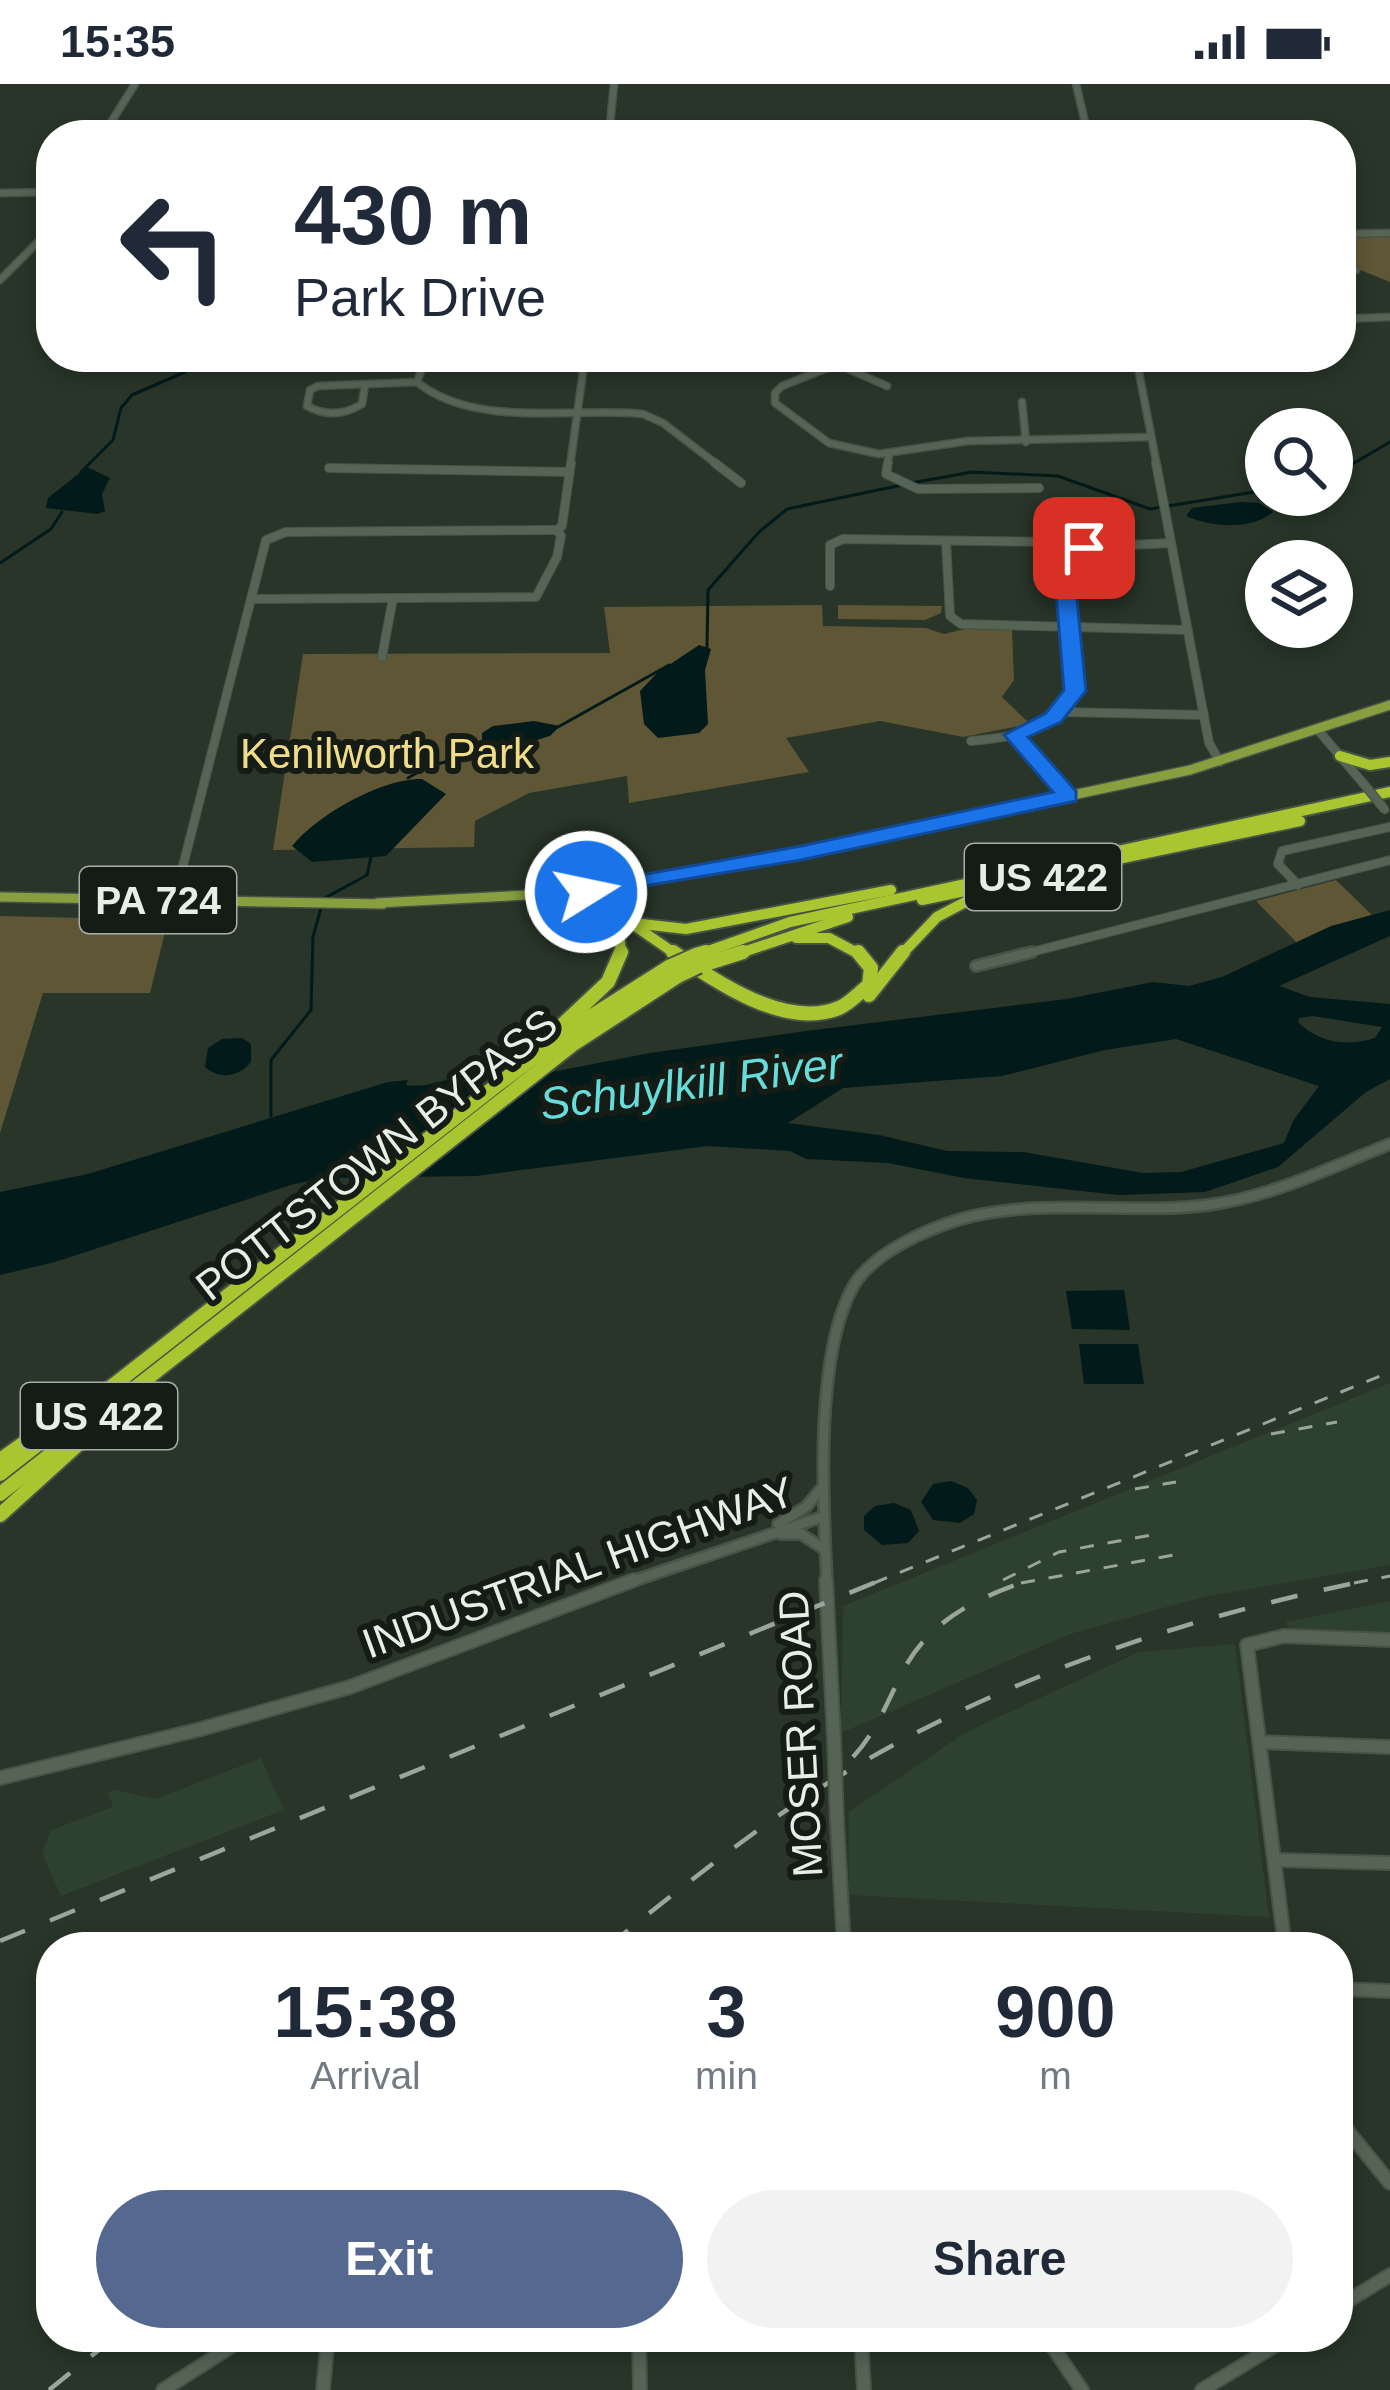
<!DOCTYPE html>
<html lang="en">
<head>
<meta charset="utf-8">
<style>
	body { margin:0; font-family:Arial,sans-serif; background:#f2f2f3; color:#1f2937; height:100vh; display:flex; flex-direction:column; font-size:45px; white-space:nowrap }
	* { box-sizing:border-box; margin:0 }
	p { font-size:39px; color:#747a83 }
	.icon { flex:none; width:66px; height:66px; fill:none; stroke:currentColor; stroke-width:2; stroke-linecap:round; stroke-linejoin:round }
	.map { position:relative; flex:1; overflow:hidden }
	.drawer { position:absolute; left:36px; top:1848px; width:1317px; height:420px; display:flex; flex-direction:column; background:#fff; border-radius:48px; box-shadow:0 6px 18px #0003 }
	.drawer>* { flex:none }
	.top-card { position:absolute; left:36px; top:36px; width:1320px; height:252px; border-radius:48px; box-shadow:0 6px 18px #0003; background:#fff; color:#1f2937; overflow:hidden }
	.tools { position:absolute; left:1245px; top:324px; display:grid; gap:24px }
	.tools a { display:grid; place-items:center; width:108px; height:108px; border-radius:50%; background:#fff; box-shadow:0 6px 18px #0003; font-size:60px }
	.pin { position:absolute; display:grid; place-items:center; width:102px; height:102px; color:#fff; margin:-51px; border-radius:24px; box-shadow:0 6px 18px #0006 }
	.me { position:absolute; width:132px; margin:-66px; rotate:80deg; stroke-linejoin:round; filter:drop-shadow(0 0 9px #0008) }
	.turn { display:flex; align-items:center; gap:42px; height:252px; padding:0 60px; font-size:54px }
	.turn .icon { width:156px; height:156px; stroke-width:2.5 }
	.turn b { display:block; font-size:84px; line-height:102px }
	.eta { display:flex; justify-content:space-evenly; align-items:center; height:204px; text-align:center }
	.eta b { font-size:72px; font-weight:700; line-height:84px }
	.button { display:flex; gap:24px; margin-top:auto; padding:24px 60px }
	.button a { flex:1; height:138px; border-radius:72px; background:#556890; color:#fff; font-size:48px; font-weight:700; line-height:138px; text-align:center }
	.button a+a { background:#f2f2f3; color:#1f2937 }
	.status { display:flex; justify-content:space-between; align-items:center; height:84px; padding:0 60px; background:#fff; direction:ltr }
	.status svg { height:33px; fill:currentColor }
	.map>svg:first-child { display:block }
	.built { fill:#2e412e }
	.green { fill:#5e5635 }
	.water { fill:#021a1a; fill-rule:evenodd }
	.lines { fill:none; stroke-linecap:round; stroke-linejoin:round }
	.stream { stroke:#021a1a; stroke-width:3 }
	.minor-far3-casing { stroke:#485348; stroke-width:9 }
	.minor-far2-casing { stroke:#485348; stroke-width:10 }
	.minor-far1-casing { stroke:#485348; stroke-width:14 }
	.minor-casing { stroke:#485348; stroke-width:16 }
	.major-casing { stroke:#485348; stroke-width:12 }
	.highway-far1-casing { stroke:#485348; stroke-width:14 }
	.highway-casing { stroke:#485348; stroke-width:18 }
	.minor-far3 { stroke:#566455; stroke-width:6 }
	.minor-far2 { stroke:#566455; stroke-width:8 }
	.minor-far1 { stroke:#566455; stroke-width:9 }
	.minor { stroke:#566455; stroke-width:12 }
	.major { stroke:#889f3f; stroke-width:9 }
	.highway-far1 { stroke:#a9c631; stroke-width:10 }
	.highway { stroke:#a9c631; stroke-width:14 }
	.rail-far1 { stroke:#9ba59b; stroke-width:3; stroke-dasharray:14 14; stroke-linecap:butt }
	.rail { stroke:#9ba59b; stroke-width:4.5; stroke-dasharray:27 27; stroke-linecap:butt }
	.minor-bridge-far1-casing { stroke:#485348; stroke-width:10; stroke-linecap:butt }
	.minor-bridge-casing { stroke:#485348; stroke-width:16; stroke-linecap:butt }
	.highway-bridge-casing { stroke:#485348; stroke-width:18; stroke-linecap:butt }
	.minor-bridge-far1 { stroke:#566455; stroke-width:8 }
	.minor-bridge { stroke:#566455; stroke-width:12 }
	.highway-bridge { stroke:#a9c631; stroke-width:14 }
	.route { fill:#1a73e8; stroke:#114b97; stroke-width:3 }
	.labels { text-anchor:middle; stroke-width:12; stroke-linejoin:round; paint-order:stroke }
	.shield { fill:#151b15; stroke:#a7afa7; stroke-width:3 }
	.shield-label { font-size:39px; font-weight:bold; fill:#e6eee6 }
	.park-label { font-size:42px; fill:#f1dc88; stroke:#151b15 }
	.street-label { font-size:42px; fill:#e6eee6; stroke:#151b15 }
	.water-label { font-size:45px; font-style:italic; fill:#66ddda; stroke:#151b15 }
</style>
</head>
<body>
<div class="status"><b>15:35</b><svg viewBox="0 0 49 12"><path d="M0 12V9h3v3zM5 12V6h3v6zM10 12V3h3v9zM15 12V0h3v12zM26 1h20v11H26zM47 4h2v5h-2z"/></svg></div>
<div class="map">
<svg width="1390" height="2306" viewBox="0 0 1390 2306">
	<rect width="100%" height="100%" fill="#283528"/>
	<!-- built -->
	<g class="built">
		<polygon points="1390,1299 1390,1481 1203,1513 1070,1550 841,1649 843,1522"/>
		<polygon points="1390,1517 1390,1550 1289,1546 1286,1538"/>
		<polygon points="1235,1560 1269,1833 849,1811 849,1728 966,1648 1139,1568"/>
		<polygon points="261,1674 284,1726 61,1812 42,1769 51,1746 113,1723 108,1708 115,1706 156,1715"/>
	</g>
	<!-- green -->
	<g class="green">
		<polygon points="1390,151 1390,198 1341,178 1341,154"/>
		<polygon points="822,521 823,542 926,544 944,550 965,545 1012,546 1014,596 1002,613 1030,640 963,653 880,637 786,654 809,688 629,719 627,692 529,709 475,737 474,763 273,766 303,570 610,569 604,523"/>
		<polygon points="838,521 942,522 941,529 925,536 838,535"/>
		<polygon points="1336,796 1373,832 1302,864 1256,817"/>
		<polygon points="0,832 168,836 150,909 43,909 0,1049"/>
	</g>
	<!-- water -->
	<g class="water">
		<polygon points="87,383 110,394 102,410 105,427 98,430 46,424 48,414"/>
		<path d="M1240,418L1259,419L1273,428C1251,447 1211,443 1186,432L1192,424Z"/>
		<polygon points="699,561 711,565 705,586 708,640 699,649 658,654 644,640 640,607 657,589"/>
		<polygon points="534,637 560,642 550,652 498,668 482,659 482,649 493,642"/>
		<path d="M422,695L446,710L386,772L312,778L292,762C317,731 382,694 422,695Z"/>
		<path d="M1390,826V852L1279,902L1310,913L1390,920V995L1366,1008L1278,1083L1205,1108L1118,1111L964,1094L888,1079L806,1075L790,1067L708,1062L476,1092L325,1094L294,1100L55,1178L0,1191V1108L88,1090L388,998L408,996L406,1001C427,1005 444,994 465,993L470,1001L479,1002L650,969L806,947L1067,915L1153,898L1189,902L1222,893L1331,842ZM1313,932L1382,943L1375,954C1347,963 1319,959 1298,938L1299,934ZM1176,955L1319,1002L1293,1037L1284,1059L1181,1088L1143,1089L1023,1068L947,1067L879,1051L788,1039L843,1004L1002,992L1105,966Z"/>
		<path d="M222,955L242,954L251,960V978C239,993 220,996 205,983L208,964Z"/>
		<polygon points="1124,1206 1130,1246 1072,1245 1066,1207"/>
		<polygon points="1079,1260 1138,1260 1144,1300 1084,1300"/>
		<polygon points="951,1397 968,1404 977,1416 974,1430 960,1439 933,1436 921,1418 933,1400"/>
		<polygon points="894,1419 911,1426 919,1447 908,1459 882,1461 864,1446 864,1432 875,1422"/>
	</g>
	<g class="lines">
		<!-- stream -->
		<g class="stream">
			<polyline points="1332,384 1354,379 1390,358"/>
			<polyline points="81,388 113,356 121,324 132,311 185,288 206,273"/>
			<polyline points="911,399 972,388 1058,392 1150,425 1266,406"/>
			<polyline points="0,479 51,445 62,428"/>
			<polyline points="707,563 708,506 759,448 787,425 902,401"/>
			<polyline points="558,643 669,581"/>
			<polyline points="408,694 427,683 492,665"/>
			<polyline points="323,815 367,791 371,773"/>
			<polyline points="271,1032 271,976 311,926 313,853 321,824"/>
		</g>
		<!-- minor-far3 casing -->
		<g class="minor-far3-casing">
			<g id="minor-far3">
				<polyline points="1076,0 1088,51"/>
				<polyline points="103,51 135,0"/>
				<polyline points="609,51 614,0"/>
				<polyline points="0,109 51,108"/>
				<polyline points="1341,150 1390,149"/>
				<polyline points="1341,186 1356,186"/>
				<polyline points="0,196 51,145"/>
				<polyline points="1341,235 1390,233"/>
				<path d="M426,273L417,298C475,345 573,323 643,330L663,339L719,382"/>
				<polyline points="821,273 887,302"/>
				<polyline points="855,273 782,302 775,309 775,319 829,359 879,370 968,357 1151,353"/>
				<polyline points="1136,273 1157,382"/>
				<path d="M365,301L362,320C344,331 325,332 307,322L310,306L318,302L417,298"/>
				<polyline points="1022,318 1026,358"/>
				<polyline points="570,382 585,273"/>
				<polyline points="887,382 889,370"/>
			</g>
		</g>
		<!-- minor-far2 casing -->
		<g class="minor-far2-casing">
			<g id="minor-far2">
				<polyline points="715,379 741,399"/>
				<polyline points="888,379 886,390 918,405 1039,404"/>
				<polyline points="1156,379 1209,659 1220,678"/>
				<polyline points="329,384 569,388"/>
				<polyline points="557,446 562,442 571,379"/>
				<polyline points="946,457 950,532 961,540 1188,546"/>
				<polyline points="830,502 830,461 843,455 1060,458 1087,463 1171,459"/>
				<polyline points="251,515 536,513 557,473 561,452 557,446"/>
				<polyline points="382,573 393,514"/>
				<polyline points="1061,628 1204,631"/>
				<polyline points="1318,646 1368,705"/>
				<polyline points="1015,651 1068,712"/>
				<path d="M971,657C995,654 1023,653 1044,640C1115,596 1031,489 1087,463"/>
				<polyline points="1298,801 1278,780 1282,767 1390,743"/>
				<polyline points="174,817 266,456 286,448 557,446"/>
				<polyline points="1020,871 1390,776"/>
			</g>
		</g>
		<!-- minor-far1 casing -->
		<g class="minor-far1-casing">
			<g id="minor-far1">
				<polyline points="976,882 1032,868"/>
				<polyline points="778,1440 806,1423 820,1406"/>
				<polyline points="780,1450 801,1450 824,1465"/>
				<polyline points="627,1499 822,1433"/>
				<path d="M827,1499C823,1420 814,1270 854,1201C873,1169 927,1145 961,1135C1040,1113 1128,1131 1208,1121C1272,1113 1331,1083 1390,1060"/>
			</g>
		</g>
		<!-- minor casing -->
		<g class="minor-casing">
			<g id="minor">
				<polyline points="826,1496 834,1655"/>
				<polyline points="1259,1658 1390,1663"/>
				<polyline points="0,1694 201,1645 350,1603 634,1496"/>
				<polyline points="837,1738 844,1863"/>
				<polyline points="1276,1776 1390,1779"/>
				<polyline points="1285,1863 1247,1561 1284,1552 1390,1556"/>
				<polyline points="1338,1905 1390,1907"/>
				<polyline points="1338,2035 1390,2099"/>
				<polyline points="1338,2223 1390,2191"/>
				<polyline points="639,2253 640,2306"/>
				<polyline points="861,2253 864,2306"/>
				<polyline points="1046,2253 1082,2306"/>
				<polyline points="163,2306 238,2258 262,2253"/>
				<polyline points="323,2306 328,2253"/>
				<polyline points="1202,2306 1289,2253"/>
			</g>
		</g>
		<!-- major casing -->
		<g class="major-casing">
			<g id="major">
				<polyline points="0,813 383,820"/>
				<polyline points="377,819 586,808 801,769 1190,686 1390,621"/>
			</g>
		</g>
		<!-- highway-far1 casing -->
		<g class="highway-far1-casing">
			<g id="highway-far1">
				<polyline points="1340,672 1370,681 1390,678"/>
				<polyline points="586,808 677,871"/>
				<polyline points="922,816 1300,737"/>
				<polyline points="615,823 617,810 633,800"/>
				<polyline points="618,835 621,871"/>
				<polyline points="642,840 686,845 891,806"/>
				<polyline points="796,854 829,854 861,871"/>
				<polyline points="697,871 790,838 1390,708"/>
				<polyline points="734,871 848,833"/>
				<polyline points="901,871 937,833 973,814"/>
			</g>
		</g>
		<!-- highway casing -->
		<g class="highway-casing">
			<g id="highway">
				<path d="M673,868C715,897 785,946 839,924C849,920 860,908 869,901L871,884L858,868"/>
				<polyline points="696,871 706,868"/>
				<polyline points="699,882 743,868"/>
				<polyline points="869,911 903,868"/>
				<polyline points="558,945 608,898 621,868"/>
				<polyline points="0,1376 31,1354"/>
				<polyline points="0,1390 497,1001 576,942 669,883"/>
				<polyline points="0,1410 572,961 678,892"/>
				<polyline points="0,1431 85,1354"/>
			</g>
		</g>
		<!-- minor-far3 -->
		<use href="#minor-far3" class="minor-far3"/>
		<!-- minor-far2 -->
		<use href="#minor-far2" class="minor-far2"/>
		<!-- minor-far1 -->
		<use href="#minor-far1" class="minor-far1"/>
		<!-- minor -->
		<use href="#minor" class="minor"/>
		<!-- major -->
		<use href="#major" class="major"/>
		<!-- highway-far1 -->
		<use href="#highway-far1" class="highway-far1"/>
		<!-- highway -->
		<use href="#highway" class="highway"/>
		<!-- rail-far1 -->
		<g class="rail-far1">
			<polyline points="1271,1350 1337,1338"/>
			<polyline points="1135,1405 1176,1398"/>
			<polyline points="1003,1496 1059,1468 1162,1449"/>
			<polyline points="874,1499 1390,1288"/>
			<polyline points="1021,1499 1174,1471"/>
			<polyline points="1354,1499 1390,1492"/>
		</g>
		<!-- rail -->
		<g class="rail">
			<path d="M853,1673C877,1647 888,1616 904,1585C931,1535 979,1513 1030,1496"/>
			<polyline points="0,1857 881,1496"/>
			<path d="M607,1863C671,1812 735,1760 803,1715C975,1602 1169,1537 1369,1496"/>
			<polyline points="49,2306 115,2253"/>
		</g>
		<!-- minor-bridge-far1 casing -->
		<g class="minor-bridge-far1-casing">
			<polyline id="minor-bridge-far1" points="1368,705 1385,726"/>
		</g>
		<!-- minor-bridge casing -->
		<g class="minor-bridge-casing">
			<polyline id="minor-bridge" points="834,1655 837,1738"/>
		</g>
		<!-- highway-bridge casing -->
		<g class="highway-bridge-casing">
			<g id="highway-bridge">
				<polyline points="669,883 696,871"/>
				<polyline points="678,892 699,882"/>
			</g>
		</g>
		<!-- minor-bridge-far1 -->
		<use href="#minor-bridge-far1" class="minor-bridge-far1"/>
		<!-- minor-bridge -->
		<use href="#minor-bridge" class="minor-bridge"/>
		<!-- highway-bridge -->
		<use href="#highway-bridge" class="highway-bridge"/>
	</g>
	<!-- route -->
	<polygon class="route" points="1084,458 1094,464 1074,485 1086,607 1061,638 1028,653 1076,707 1076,717 801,776 578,813 574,808 586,801 801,762 1053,708 1004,651 1046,629 1064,606 1054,485 1065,466"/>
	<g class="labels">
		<!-- shield labels -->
		<g class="shield">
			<rect x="965" y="760" width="156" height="66" rx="9"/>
			<rect x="80" y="783" width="156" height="66" rx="9"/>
			<rect x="21" y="1299" width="156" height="66" rx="9"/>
		</g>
		<g class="shield-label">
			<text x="1043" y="807">US 422</text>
			<text x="158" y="830">PA 724</text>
			<text x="99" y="1346">US 422</text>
		</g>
		<!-- park labels -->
		<g class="park-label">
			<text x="387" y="684">Kenilworth Park</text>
		</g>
		<!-- street labels -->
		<g class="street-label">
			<text transform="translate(376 1070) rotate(-38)" y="15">POTTSTOWN BYPASS</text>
			<text transform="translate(578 1483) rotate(-20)" y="15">INDUSTRIAL HIGHWAY</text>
			<text transform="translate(800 1650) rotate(-93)" y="15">MOSER ROAD</text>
		</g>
		<!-- water labels -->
		<g class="water-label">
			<text transform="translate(691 999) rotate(-8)" y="16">Schuylkill River</text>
		</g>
	</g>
</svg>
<div class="tools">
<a><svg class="icon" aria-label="search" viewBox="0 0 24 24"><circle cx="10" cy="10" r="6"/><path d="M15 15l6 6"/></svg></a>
<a><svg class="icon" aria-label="layers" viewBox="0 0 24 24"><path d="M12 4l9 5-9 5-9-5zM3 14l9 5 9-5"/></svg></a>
</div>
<div class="pin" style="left:1084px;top:464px;background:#d93025"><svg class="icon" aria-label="arrive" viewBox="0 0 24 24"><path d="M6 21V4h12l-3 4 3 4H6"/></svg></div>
<svg class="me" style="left:586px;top:808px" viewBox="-20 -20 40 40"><circle r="17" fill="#1a73e8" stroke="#fff" stroke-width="3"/><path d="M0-11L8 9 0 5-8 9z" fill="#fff"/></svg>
<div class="top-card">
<div class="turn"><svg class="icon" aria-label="left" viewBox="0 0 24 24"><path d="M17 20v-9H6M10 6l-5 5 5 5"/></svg><div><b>430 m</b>Park Drive</div></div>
</div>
<section class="drawer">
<div class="eta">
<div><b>15:38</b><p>Arrival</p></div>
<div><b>3</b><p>min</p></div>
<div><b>900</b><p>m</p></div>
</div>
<div class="button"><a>Exit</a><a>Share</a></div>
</section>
</div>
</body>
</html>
